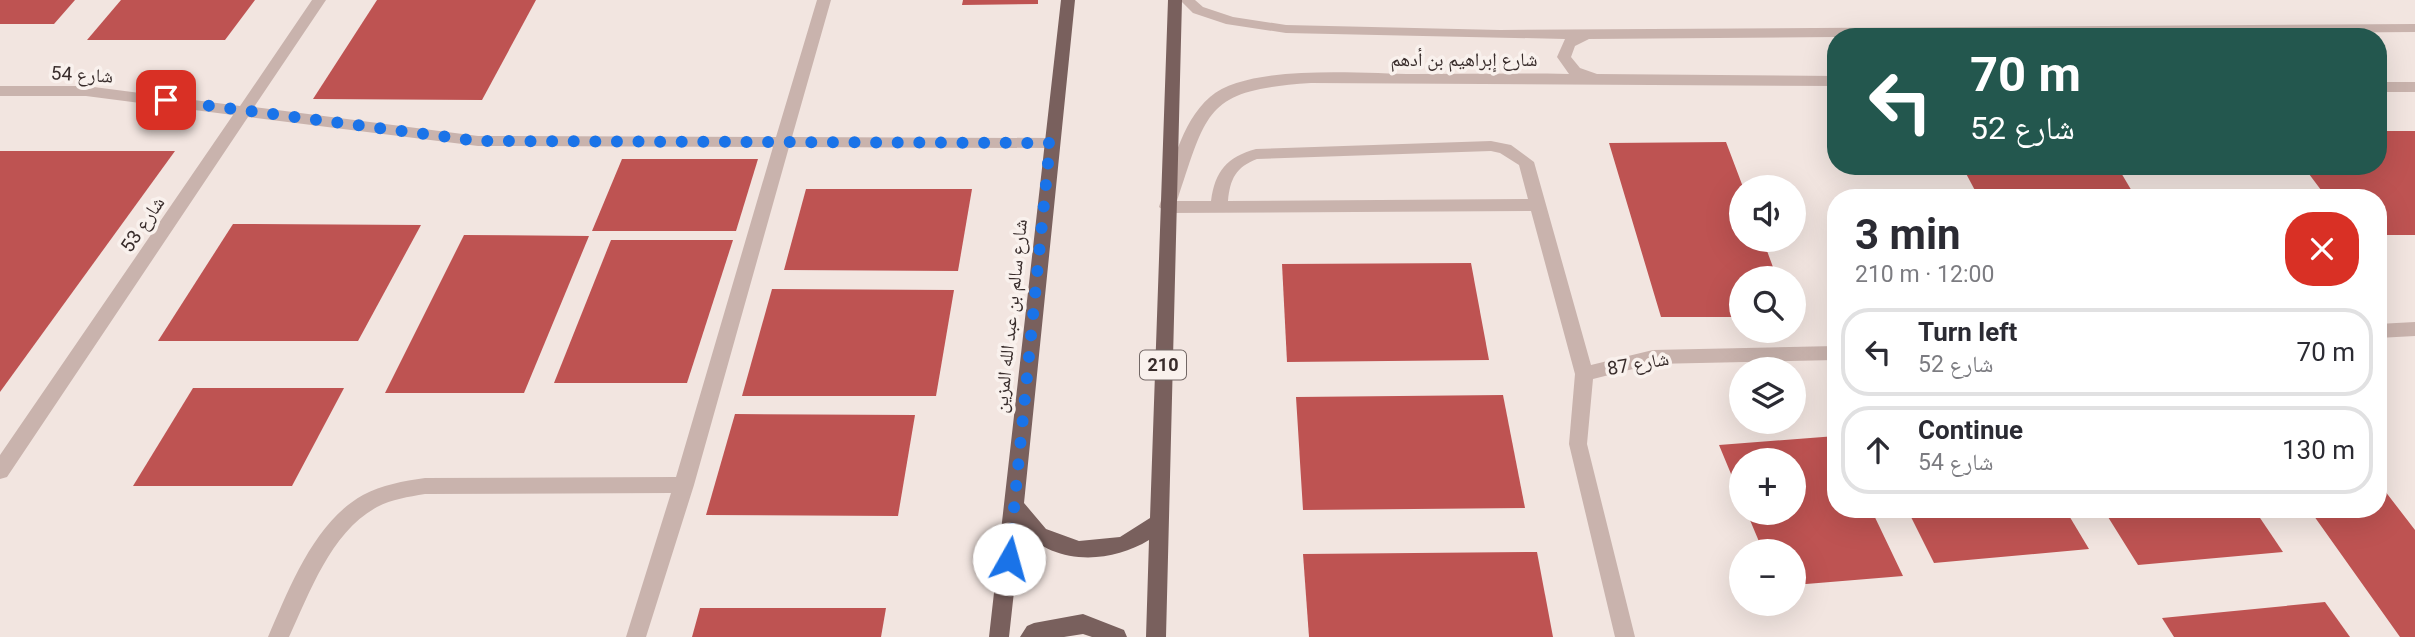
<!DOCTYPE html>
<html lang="en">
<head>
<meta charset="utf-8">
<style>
	body { margin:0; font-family:Roboto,"Noto Naskh Arabic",sans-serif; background:#f2f2f3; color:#2b2b33; height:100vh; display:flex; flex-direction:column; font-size:26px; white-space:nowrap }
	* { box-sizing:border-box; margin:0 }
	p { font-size:23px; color:#7c7c81 }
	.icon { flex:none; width:38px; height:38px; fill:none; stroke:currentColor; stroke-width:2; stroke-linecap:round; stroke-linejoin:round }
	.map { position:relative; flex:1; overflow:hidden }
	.details { position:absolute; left:1827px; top:189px; width:560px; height:329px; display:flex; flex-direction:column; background:#fff; border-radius:28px; box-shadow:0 7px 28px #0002 }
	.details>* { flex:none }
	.guide { position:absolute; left:1827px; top:28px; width:560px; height:147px; border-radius:28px; box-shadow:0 7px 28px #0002; background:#23574e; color:#fff; overflow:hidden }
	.buttons { position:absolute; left:1729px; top:175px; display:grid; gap:14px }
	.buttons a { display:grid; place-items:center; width:77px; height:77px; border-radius:50%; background:#fff; box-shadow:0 7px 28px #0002; font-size:35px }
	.pin { position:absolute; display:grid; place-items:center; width:60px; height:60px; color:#fff; margin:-30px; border-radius:14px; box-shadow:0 4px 10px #0006 }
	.me { position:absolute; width:77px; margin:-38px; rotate:7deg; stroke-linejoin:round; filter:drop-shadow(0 0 5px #0008) }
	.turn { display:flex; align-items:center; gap:24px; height:147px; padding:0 28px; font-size:32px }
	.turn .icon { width:91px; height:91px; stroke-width:2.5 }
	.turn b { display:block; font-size:49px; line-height:60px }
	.round { display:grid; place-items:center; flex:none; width:74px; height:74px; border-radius:28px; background:#f2f2f3 }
	.summary { display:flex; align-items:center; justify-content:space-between; height:119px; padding:0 28px }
	h1 { font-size:42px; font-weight:700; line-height:52px }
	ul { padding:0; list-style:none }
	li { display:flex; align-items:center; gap:21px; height:88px; margin:0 14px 10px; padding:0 14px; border:4px solid #e1e1e2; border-radius:28px }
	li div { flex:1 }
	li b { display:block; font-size:26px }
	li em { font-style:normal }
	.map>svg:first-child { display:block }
	.building { fill:#be5352 }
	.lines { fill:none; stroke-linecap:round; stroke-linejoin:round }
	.minor { fill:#c9b3ad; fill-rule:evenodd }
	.major { fill:#79605d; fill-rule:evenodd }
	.route { stroke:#1a73e8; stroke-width:12; stroke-dasharray:0 21.6 }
	.labels { text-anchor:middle; stroke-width:7; stroke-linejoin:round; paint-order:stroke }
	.shield { fill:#f9f1ed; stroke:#726765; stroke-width:2 }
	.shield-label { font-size:18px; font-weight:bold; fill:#382c2b }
	.street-label { font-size:19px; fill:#382c2b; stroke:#f9f1ed }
</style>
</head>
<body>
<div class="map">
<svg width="2415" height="637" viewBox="0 0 2415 637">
	<rect width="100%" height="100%" fill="#f2e5e0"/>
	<!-- building -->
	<g class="building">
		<polygon points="0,0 75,0 54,24 0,24"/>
		<polygon points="121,0 255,0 225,40 87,40"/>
		<polygon points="377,0 536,0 482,100 313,99"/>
		<polygon points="963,0 1038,0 1038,4 962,5"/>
		<polygon points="2378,131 2415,131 2415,235 2378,235 2378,198 2327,198 2303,166 2378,166"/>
		<polygon points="1726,142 1743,187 1741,240 1763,240 1777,278 1741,278 1741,317 1661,317 1609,143"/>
		<polygon points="0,151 175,151 0,392"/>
		<polygon points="622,159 758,159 736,231 592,231"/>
		<polygon points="1962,166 2117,166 2136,198 1979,198"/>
		<polygon points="806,189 972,189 958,271 784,270"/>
		<polygon points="233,224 421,225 358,341 158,341"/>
		<polygon points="464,235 589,236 524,393 385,393"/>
		<polygon points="611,240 733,240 687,383 554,383"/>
		<polygon points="1471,263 1489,360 1287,362 1282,264"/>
		<polygon points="772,289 954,290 936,396 742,396"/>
		<polygon points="193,388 344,388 292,486 133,486"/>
		<polygon points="1503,395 1525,508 1303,510 1296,397"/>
		<polygon points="735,414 915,415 898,516 706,515"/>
		<polygon points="1836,436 1836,509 1871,509 1903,576 1794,585 1794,551 1763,551 1747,513 1794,513 1794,460 1741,460 1741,498 1719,445"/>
		<polygon points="2378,482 2415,530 2415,637 2400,637 2309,509 2378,509"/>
		<polygon points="1907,509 2065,509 2089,549 1934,563"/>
		<polygon points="2103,509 2254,509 2283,552 2138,565"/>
		<polygon points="1537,552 1553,637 1309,637 1303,554"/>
		<polygon points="2325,602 2350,637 2174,637 2162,618"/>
		<polygon points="700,608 886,608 881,637 692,637"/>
	</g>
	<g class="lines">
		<!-- minor -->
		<g class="minor">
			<path d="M312,0H326L254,107L478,136L776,137L817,0H831L792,137L1050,138L1058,143L1050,148L789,147L694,485L646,637H626L671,493L425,494C408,497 392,499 377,507C331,532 310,592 289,637H268C289,589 314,522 363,495C382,485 403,481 425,478L676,477L773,147L478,146L248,117L7,477L0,479V455L233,115L86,96H0V86H86L240,106Z"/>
			<path d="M1180,0H1195L1203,7L1233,17L1286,25L1500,30L2415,24V32L1589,39L1575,46L1571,57L1580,68L1597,74L1836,76V86L1311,83C1206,90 1208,108 1177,201H1211C1215,171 1227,157 1256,149L1491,141L1511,145L1534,162L1591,365L1653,350L1836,346V360L1653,364L1593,379L1587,444L1635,637H1615L1569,444L1575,374L1531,211L1167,213L1159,207C1171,171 1180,123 1210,97C1249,63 1364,74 1414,74C1466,74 1518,73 1569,74L1557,57L1565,39L1286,33L1226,24L1193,13ZM1491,151L1500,153L1519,165L1528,199L1228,201C1230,179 1236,167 1257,159Z"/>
			<rect x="2378" y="82" width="37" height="10"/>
			<polygon points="2415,322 2415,336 2378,338 2378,324"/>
		</g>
		<!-- major -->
		<g class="major">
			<path d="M1061,0H1075L1024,503L1046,529L1079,541L1120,537L1150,518L1168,0H1182L1166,637H1146L1149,540C1110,564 1053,566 1021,528L1009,637H989Z"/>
			<polygon points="1083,614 1124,630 1127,637 1092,637 1083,634 1064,637 1020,637 1027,626 1034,623"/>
		</g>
	</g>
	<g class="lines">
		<!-- route -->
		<polyline class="route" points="166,100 478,141 1050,143 1009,559"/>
	</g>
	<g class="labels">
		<!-- shield labels -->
		<rect class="shield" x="1140" y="350.5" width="46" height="29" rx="5"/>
		<g class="shield-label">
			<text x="1163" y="371">210</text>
		</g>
		<!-- street labels -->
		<g class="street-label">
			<text x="1464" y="66">شارع إبراهيم بن أدهم</text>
			<text transform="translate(82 74) rotate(3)" y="7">شارع 54</text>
			<text transform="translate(142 224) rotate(-56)" y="7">شارع 53</text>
			<text transform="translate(1010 316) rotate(-84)" y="7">شارع سالم بن عبد الله المزين</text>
			<text transform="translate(1638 363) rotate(-10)" y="7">شارع 87</text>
		</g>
	</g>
</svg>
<div class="buttons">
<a><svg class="icon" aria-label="sound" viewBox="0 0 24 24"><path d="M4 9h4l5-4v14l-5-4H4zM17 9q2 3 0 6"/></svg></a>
<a><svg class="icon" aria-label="search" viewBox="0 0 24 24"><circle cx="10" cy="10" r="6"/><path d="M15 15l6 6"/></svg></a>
<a><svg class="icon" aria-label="layers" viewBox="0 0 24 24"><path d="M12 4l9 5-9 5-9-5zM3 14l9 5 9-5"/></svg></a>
<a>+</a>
<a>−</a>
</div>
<div class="pin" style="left:166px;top:100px;background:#d93025"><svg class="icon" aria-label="arrive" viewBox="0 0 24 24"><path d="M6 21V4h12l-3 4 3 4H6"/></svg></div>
<svg class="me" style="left:1009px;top:559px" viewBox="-20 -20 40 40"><circle r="19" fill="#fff"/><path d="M0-13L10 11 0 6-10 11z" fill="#1a73e8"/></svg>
<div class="guide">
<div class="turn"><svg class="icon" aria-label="left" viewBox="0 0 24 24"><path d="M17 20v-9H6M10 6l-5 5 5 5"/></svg><div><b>70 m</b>شارع 52</div></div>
</div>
<section class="details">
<div class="summary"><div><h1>3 min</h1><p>210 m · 12:00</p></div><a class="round" style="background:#d93025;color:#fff"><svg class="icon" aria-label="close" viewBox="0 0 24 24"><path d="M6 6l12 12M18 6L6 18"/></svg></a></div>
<ul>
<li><svg class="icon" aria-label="left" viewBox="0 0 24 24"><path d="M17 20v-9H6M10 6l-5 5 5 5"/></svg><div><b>Turn left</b><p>شارع 52</p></div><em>70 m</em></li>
<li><svg class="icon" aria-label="ahead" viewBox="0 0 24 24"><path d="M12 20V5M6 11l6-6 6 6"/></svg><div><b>Continue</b><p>شارع 54</p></div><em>130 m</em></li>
</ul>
</section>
</div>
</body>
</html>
